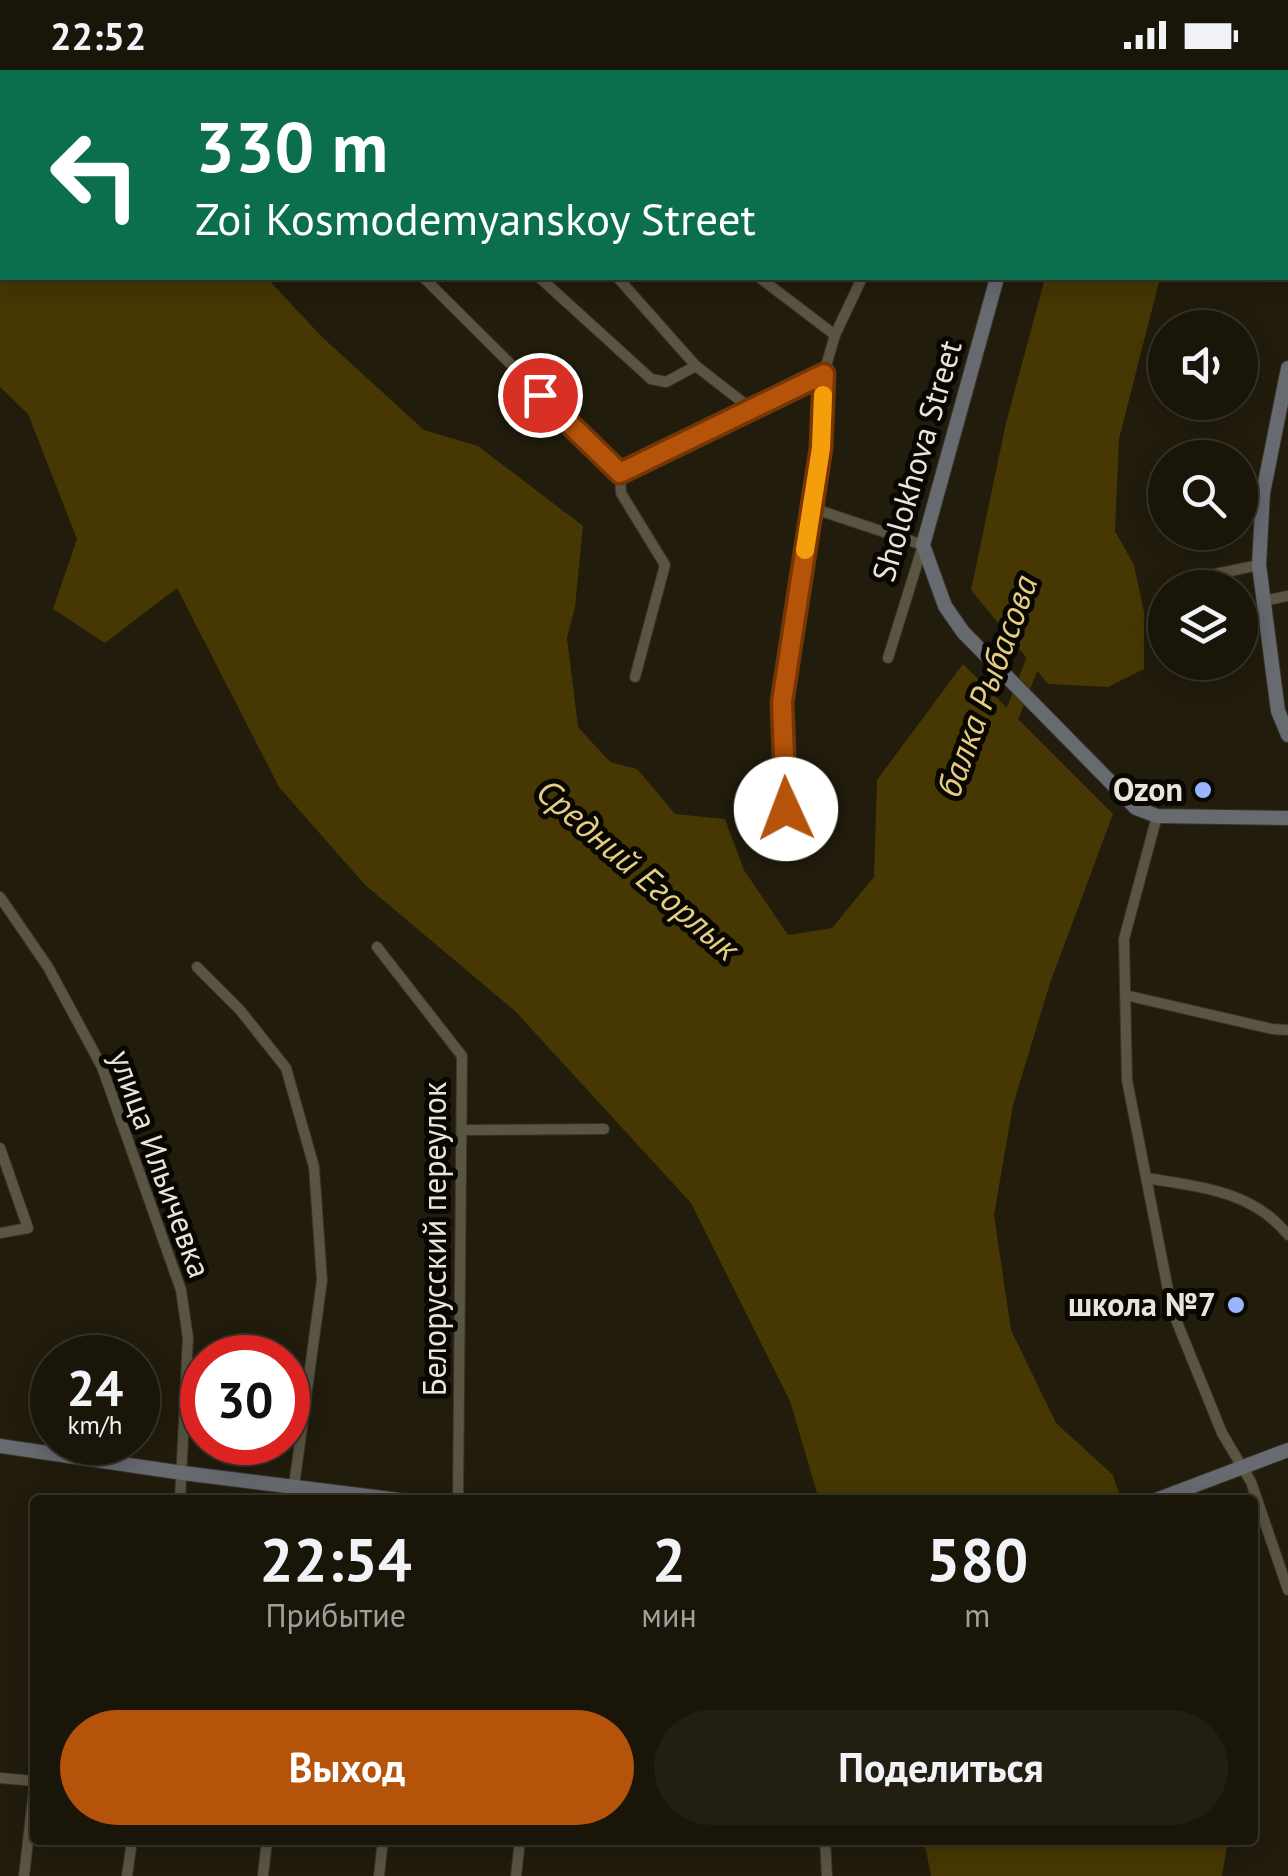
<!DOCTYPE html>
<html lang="ru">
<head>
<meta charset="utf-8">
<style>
	body { margin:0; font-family:"PT Sans",sans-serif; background:#221e12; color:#f1f3f6; height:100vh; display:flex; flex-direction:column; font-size:38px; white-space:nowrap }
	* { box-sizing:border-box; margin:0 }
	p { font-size:32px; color:#9f9f9c }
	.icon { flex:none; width:55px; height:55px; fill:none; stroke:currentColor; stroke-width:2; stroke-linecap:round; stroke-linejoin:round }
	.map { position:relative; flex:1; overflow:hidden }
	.drawer { position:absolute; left:30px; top:1425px; width:1228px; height:350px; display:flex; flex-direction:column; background:#191509; border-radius:10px; box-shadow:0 5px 25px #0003,0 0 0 2px #37342a }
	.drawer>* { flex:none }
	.hud { position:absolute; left:0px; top:0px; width:1290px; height:210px; box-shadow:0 5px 25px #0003,0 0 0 2px #37342a; background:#0b6e4f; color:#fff; overflow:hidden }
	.tools { position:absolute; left:1148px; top:240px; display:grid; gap:20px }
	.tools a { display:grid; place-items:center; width:110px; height:110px; border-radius:50%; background:#191509; box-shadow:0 5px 25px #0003,0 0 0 2px #37342a; font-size:50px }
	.speed { position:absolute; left:30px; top:1265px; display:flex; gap:20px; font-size:50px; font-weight:700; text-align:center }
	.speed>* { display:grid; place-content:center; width:130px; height:130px; border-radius:50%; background:#191509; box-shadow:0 5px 25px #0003,0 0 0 2px #37342a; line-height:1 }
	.speed small { font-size:25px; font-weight:400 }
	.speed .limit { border:15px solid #d22; background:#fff; color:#111 }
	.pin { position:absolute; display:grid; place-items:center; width:85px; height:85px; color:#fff; margin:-42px; border:5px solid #fff; border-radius:50%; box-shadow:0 2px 10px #0007 }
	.me { position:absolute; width:110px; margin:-55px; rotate:358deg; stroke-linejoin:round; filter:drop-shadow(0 0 8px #0008) }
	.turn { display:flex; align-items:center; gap:35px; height:210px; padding:0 30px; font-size:45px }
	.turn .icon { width:130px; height:130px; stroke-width:2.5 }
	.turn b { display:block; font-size:70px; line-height:85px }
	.eta { display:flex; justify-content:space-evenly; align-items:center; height:170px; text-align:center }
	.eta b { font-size:60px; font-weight:600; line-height:70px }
	.primary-button { display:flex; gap:20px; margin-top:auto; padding:20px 30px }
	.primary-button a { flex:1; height:115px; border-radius:60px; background:#b45309; color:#fff; font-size:40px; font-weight:600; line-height:115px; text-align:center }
	.primary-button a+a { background:#221e12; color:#f1f3f6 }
	.status { display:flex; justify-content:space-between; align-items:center; height:70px; padding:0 50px; background:#191509; direction:ltr }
	.status svg { height:28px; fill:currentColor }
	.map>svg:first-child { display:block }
	.water { fill:#463703 }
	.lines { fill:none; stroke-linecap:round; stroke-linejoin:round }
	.river { stroke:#463703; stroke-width:15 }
	.minor-casing { stroke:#37332c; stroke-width:12 }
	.secondary-casing { stroke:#37332c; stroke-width:16 }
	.minor { stroke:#5a5442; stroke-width:10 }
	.secondary { stroke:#676a6f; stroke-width:14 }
	.route-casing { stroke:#753606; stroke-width:25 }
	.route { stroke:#b45309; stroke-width:18 }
	.slow { stroke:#f59e0b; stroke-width:18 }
	.poi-dot { fill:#98b5fd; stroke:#090702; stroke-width:4 }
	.labels { text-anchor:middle; stroke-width:10; stroke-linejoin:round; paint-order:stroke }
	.street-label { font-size:32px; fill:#e9e5db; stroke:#090702 }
	.poi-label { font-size:32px; font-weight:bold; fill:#e9e5db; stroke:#090702; text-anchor:end }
	.water-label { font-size:35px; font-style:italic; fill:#e6cc82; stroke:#090702 }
</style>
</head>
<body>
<div class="status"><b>22:52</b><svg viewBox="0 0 49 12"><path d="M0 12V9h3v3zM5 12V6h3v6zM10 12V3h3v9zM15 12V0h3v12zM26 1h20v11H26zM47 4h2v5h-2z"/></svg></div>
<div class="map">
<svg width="1288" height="1806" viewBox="0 0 1288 1806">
	<rect width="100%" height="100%" fill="#211c0c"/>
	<!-- water -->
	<g class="water">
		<polygon points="0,0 121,2 2,2 2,208 267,208 321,266 424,360 478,376 583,456 575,537 567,568 578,657 610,692 637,699 675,744 725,749 744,800 788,865 832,858 874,807 877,710 963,594 1113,744 1050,913 1013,1035 994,1145 1011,1260 1056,1353 1113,1405 1121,1430 819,1430 790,1331 691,1133 515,941 365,815 279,717 177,518 105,573 53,539 77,469 28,344 0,317"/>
		<polygon points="1045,208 1160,208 1119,369 1115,461 1134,495 1144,542 1144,599 1108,617 1048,614 971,520 1006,353"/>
		<polygon points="924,1770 1228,1770 1222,1806 931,1806"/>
	</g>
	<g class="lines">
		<!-- river -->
		<polyline class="river" points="1006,660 1038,579"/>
		<!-- minor casing -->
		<g class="minor-casing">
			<g id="minor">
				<polyline points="296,0 297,2"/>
				<polyline points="402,0 403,2"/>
				<polyline points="483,0 485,2"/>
				<polyline points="619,0 620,2"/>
				<polyline points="736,0 738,2"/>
				<polyline points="801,2 805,0"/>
				<polyline points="926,2 927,0"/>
				<polyline points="424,208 620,403 824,303"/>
				<polyline points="540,208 651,309 666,312 696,296"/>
				<polyline points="618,208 696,296 750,338"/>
				<polyline points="760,208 835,265"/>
				<polyline points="620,403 621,423 665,495 635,607"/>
				<polyline points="812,438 923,475 888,588"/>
				<polyline points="1201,507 1259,495"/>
				<polyline points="1263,531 1288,526"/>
				<polyline points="786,739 781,632 821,378 824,303 835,265 862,208"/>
				<polyline points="1157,746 1124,869 1127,1010 1172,1240 1222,1363 1251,1412 1288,1520"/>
				<polyline points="0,827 48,897 102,997 181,1220 188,1268 180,1430"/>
				<polyline points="377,877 462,986 458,1430"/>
				<polyline points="197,897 240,940 286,998 314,1097 322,1210 294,1416"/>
				<polyline points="1125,925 1272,959 1288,960"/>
				<polyline points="462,1060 604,1059"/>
				<polyline points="0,1078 28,1158 0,1163"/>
				<path d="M1147,1108C1200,1117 1253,1121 1288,1165"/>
				<polyline points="0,1708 35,1711"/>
				<polyline points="825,1770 827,1806"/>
				<polyline points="24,1806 35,1711"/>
				<polyline points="127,1806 132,1770"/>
				<polyline points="263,1806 267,1770"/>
				<polyline points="379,1806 383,1770"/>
				<polyline points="516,1806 520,1770"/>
			</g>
		</g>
		<!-- secondary casing -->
		<g class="secondary-casing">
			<g id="secondary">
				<polyline points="1054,2 1055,0"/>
				<polyline points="997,208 923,475 945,536 963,562 1136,738 1157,746 1288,748"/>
				<polyline points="1288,298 1263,423 1259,495 1278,641 1288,665"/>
				<polyline points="0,1376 183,1403 399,1430"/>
				<polyline points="1156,1430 1288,1380"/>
			</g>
		</g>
		<!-- minor -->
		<use href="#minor" class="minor"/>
		<!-- secondary -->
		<use href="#secondary" class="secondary"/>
	</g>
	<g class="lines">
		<!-- route casing -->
		<g class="route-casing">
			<polyline id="route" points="540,325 620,403 824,304 821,378 782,632 786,739"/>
		</g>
		<!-- route -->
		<use href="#route" class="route"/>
		<!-- slow -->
		<polyline class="slow" points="805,480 821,378 823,325"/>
	</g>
	<!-- markers -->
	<g class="poi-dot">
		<circle cx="1203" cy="720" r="10"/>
		<circle cx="1236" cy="1235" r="10"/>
	</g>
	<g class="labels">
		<!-- street labels -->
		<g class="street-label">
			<text transform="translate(917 391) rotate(-74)" y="11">Sholokhova Street</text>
			<text transform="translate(160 1094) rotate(70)" y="11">улица Ильичевка</text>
			<text transform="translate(435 1169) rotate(-90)" y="11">Белорусский переулок</text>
		</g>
		<!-- poi labels -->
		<g class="poi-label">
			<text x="1183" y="731">Ozon</text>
			<text x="1216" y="1246">школа №7</text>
		</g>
		<!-- water labels -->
		<g class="water-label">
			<text transform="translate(987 616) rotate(-70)" y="12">балка Рыбасова</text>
			<text transform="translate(638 800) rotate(41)" y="12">Средний Егорлык</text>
		</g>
	</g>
</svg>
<div class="tools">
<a><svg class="icon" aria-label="sound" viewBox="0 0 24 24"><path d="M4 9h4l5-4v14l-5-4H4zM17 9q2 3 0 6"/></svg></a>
<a><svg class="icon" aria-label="search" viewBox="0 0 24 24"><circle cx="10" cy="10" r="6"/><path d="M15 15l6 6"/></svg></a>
<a><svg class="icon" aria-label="layers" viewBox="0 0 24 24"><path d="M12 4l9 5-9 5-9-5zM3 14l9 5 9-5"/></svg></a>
</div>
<div class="speed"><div>24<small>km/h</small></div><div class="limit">30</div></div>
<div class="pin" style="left:540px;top:325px;background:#d93025"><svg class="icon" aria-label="arrive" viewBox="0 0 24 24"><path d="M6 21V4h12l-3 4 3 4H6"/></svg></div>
<svg class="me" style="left:786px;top:739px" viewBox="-20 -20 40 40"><circle r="19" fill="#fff"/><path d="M0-13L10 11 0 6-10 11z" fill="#b45309"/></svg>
<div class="hud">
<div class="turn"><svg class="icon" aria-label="left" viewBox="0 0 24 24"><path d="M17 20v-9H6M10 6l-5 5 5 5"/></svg><div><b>330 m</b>Zoi Kosmodemyanskoy Street</div></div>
</div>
<section class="drawer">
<div class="eta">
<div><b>22:54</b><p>Прибытие</p></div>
<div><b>2</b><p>мин</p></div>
<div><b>580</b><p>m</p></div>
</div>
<div class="primary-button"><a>Выход</a><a>Поделиться</a></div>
</section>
</div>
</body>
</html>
